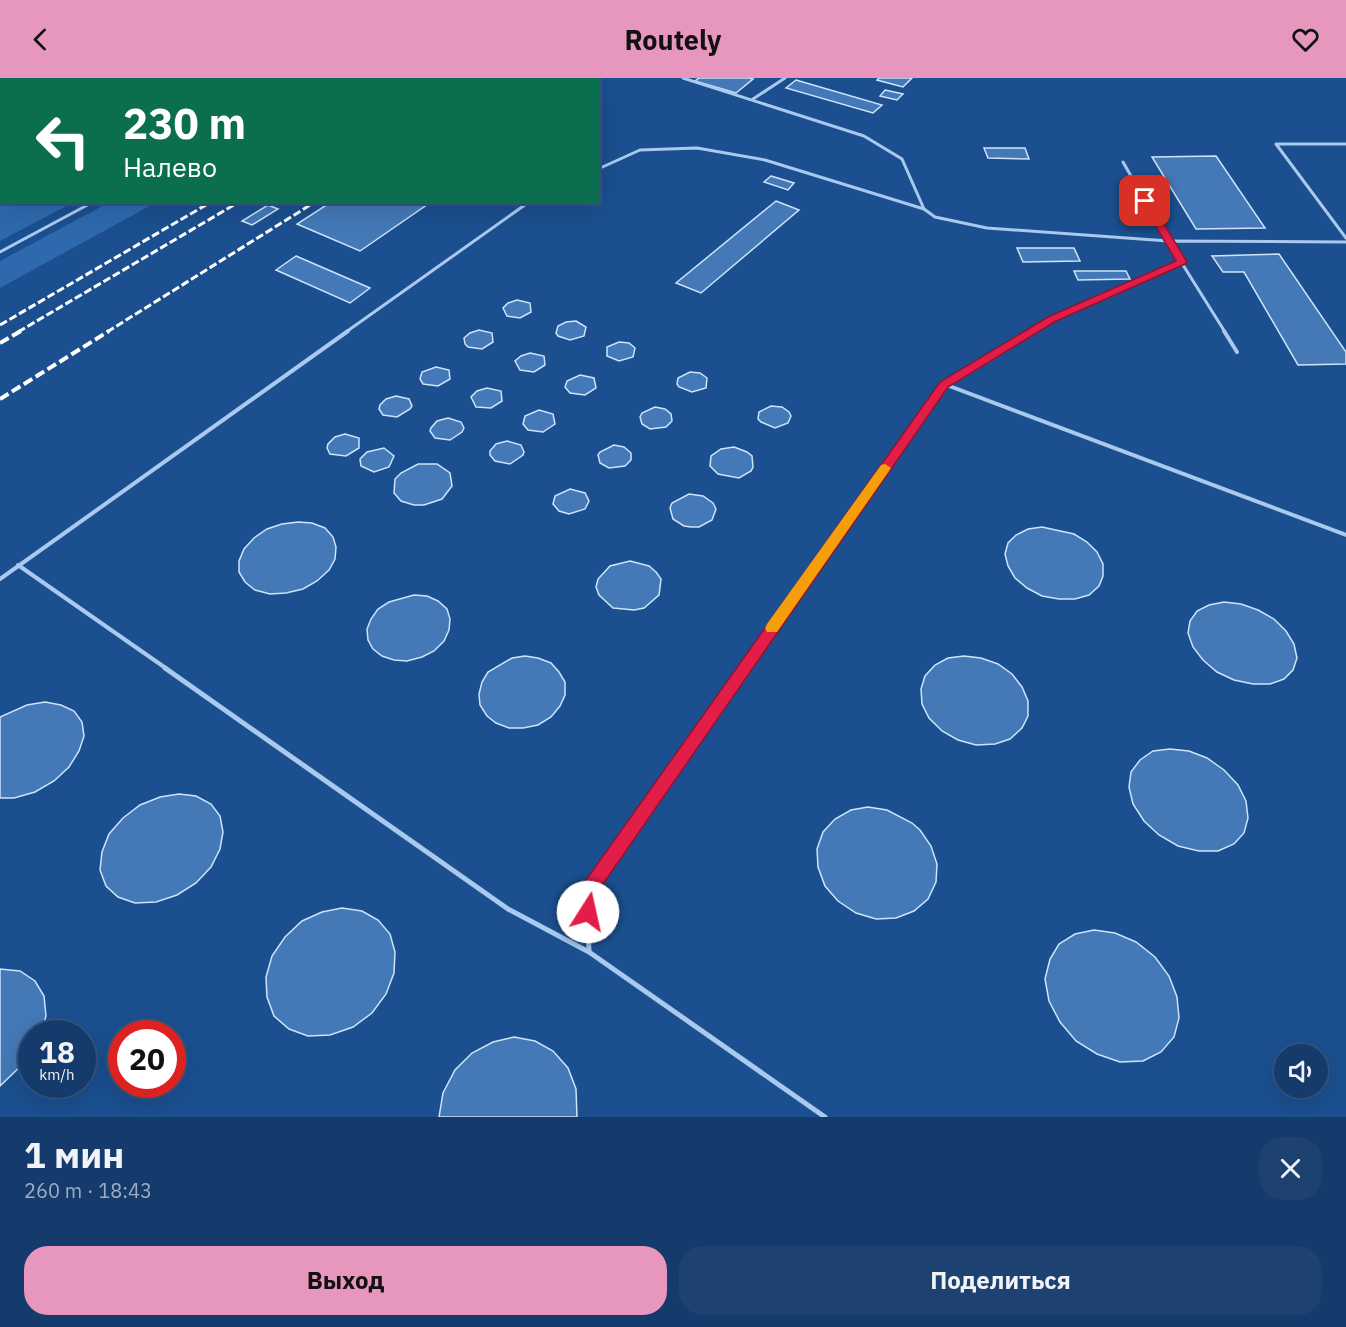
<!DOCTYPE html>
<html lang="ru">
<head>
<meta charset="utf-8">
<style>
	body { margin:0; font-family:"IBM Plex Sans",sans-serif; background:#1d4271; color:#f1f3f6; height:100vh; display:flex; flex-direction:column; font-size:22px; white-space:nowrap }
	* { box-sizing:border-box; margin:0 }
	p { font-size:20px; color:#9dadc1 }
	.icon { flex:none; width:33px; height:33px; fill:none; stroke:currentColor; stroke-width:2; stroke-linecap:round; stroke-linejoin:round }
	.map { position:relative; height:1039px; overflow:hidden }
	.drawer { display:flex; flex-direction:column; background:#143b6b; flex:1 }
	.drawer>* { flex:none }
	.top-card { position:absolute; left:0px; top:0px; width:600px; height:126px; box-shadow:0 6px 24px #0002,0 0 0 2px #33557e; background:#0b6e4f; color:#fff; overflow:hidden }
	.fabs { position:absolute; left:1274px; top:966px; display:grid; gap:12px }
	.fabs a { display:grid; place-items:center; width:54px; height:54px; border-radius:50%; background:#143b6b; box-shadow:0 6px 24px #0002,0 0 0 2px #33557e; font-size:30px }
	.speed { position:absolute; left:18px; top:942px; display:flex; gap:12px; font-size:30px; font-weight:700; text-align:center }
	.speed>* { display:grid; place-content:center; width:78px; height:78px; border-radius:50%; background:#143b6b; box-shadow:0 6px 24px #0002,0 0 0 2px #33557e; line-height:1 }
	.speed small { font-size:15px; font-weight:400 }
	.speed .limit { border:9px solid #d22; background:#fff; color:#111 }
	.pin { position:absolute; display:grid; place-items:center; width:51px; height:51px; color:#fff; margin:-26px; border-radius:12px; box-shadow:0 3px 9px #0006 }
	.me { position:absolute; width:66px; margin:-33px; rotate:10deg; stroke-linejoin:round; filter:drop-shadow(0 0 4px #0008) }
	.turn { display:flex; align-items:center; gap:21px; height:126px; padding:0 24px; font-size:27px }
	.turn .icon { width:78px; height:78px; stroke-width:2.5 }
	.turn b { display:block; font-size:42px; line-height:51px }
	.round { display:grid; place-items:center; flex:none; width:63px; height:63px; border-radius:24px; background:#1d4271 }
	.overview { display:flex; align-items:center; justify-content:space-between; height:102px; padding:0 24px }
	h1 { font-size:36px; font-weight:800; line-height:45px }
	.cta { display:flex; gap:12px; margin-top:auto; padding:12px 24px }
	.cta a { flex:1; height:69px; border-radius:24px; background:#e797bd; color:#111; font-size:24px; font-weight:800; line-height:69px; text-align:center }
	.cta a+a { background:#1d4271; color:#f1f3f6 }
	header { display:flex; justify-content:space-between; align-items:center; height:78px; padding:0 24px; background:#e797bd; color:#111; font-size:27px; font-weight:800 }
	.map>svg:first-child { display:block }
	.green { fill:#2e69ad }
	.building { fill:#4478b7; stroke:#cfe3fa; stroke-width:1.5 }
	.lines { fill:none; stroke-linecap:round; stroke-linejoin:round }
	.service-far2 { stroke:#a9c9ee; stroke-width:3 }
	.service-far1 { stroke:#a9c9ee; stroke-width:4 }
	.service { stroke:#a9c9ee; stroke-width:5 }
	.rail-far1 { stroke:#fff; stroke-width:3; stroke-dasharray:8 3; stroke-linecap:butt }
	.rail { stroke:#fff; stroke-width:4; stroke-dasharray:10 4; stroke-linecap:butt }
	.route { fill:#e11d48; stroke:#92132f; stroke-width:1.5 }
	.slow { fill:#f59e0b }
</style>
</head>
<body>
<header><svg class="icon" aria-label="back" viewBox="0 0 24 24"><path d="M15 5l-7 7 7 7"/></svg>Routely<svg class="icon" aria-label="heart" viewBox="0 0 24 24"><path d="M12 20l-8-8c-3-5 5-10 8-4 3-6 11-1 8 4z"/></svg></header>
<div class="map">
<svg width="1346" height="1039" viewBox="0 0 1346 1039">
	<rect width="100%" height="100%" fill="#1b4f8f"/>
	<!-- green -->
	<g class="green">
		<polygon points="0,0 303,0 2,2 2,124 72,125 0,163"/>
		<polygon points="108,125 155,125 0,210 0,183"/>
	</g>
	<!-- building -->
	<g class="building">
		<polygon points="699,0 749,0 753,1 736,15 695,3"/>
		<polygon points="879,0 912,0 903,9 877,2"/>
		<polygon points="796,2 882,27 873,35 786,10"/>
		<polygon points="885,12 903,16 897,22 880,18"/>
		<polygon points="984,70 1025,70 1029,81 988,80"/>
		<polygon points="1216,78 1265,150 1196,151 1152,79"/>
		<polygon points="771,98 794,105 788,112 764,104"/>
		<polygon points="776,123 799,132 701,215 676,205"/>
		<polygon points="331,124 431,124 360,173 297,146"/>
		<polygon points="268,127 278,131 252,147 242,143"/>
		<polygon points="1017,170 1074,170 1080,183 1023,184"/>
		<polygon points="1279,176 1346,274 1346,286 1298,287 1244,194 1223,194 1212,178"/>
		<polygon points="296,178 370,210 350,225 276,192"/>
		<polygon points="1074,193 1126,193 1130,201 1078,202"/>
		<polygon points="517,222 530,225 531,234 520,240 507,238 503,230 508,225"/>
		<polygon points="576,243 586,249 584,258 570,262 558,258 556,255 558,248 566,244"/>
		<polygon points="479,252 492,255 493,264 482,271 468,269 465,266 464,260 470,255"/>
		<polygon points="619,264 629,265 635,270 633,279 619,283 607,278 607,269"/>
		<polygon points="530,275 544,278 545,287 534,294 520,292 515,283 521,278"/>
		<polygon points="436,289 449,292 450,301 438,308 423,306 420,301 422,294"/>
		<polygon points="690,294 700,295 707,300 706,310 692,314 679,309 677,306 678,300"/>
		<polygon points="580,297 594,300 596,310 585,317 570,315 565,309 567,303"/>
		<polygon points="487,310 501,313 502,323 491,330 476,329 471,319 477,313"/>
		<polygon points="396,318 409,321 412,328 410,331 397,339 383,337 379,331 380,327 386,321"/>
		<polygon points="771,328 782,329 789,334 791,338 788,345 775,350 761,344 758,341 759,334"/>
		<polygon points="655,329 665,331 671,336 672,343 666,349 650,351 642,346 640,339 642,335"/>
		<polygon points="539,332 553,336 555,346 543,354 528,352 523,346 525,338"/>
		<polygon points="448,340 461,344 464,350 462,354 450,362 435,360 430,353 431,350 437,343"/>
		<polygon points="345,356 359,360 359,370 346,378 330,376 327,370 328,366 335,359"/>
		<polygon points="507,363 521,367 524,374 523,377 510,386 495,383 490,377 490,373 496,366"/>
		<polygon points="614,367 624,369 631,375 631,382 625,388 609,390 600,385 598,377 600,374"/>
		<polygon points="734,369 747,374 752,378 753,389 751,393 739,400 718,396 710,388 711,378 721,371"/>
		<polygon points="384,370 394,378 389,389 374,394 361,388 360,381 367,374"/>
		<polygon points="418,386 437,386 450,395 452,408 442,421 424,427 414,427 401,423 394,415 395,401 401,395"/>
		<polygon points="570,411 585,415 589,423 585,431 569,436 559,433 553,426 555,418"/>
		<polygon points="689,416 703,418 713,425 716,431 712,442 699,449 691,449 684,448 673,441 670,430 672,425"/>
		<polygon points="298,444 312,445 325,450 333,459 336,469 335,481 329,492 317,503 303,511 286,515 270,516 255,512 245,504 239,494 239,483 244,471 254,460 267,451 282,446"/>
		<polygon points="1042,449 1074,456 1087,464 1097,474 1103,486 1103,498 1099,508 1089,517 1075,521 1059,521 1042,518 1027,510 1015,500 1008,488 1005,476 1008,465 1016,457 1028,451"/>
		<polygon points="630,483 649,488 656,494 661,501 659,517 644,530 634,532 613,530 599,517 596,509 598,501 610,488"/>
		<polygon points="414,517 427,518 438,523 447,531 450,541 449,552 444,563 434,573 422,579 407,583 394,582 382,578 373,571 368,562 367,551 371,541 378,531 389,524"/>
		<polygon points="1224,524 1241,526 1258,532 1274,541 1286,553 1294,566 1297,580 1293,592 1284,601 1270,606 1253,606 1234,602 1217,594 1203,582 1193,569 1188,555 1190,543 1197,533 1209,527"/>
		<polygon points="525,578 538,580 551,585 559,594 565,604 565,617 560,628 551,639 538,647 523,650 509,650 496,645 487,638 480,627 479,616 482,604 488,594 512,580"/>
		<polygon points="964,578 981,580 998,586 1012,596 1022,609 1028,623 1028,638 1022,650 1010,661 995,666 976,667 958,662 942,653 929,640 922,626 921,611 925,598 935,587 948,580"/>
		<polygon points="45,624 61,627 74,633 82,644 84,658 79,673 69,689 54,703 35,714 14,720 0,720 0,639 27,627"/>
		<polygon points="1170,671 1189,673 1207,680 1224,692 1238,707 1246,723 1248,740 1244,755 1234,766 1218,773 1199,773 1178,768 1159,757 1144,743 1133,726 1129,709 1131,694 1140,682 1153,673"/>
		<polygon points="179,716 196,718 211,726 220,738 223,754 220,771 211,789 196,805 177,817 156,824 135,825 118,819 106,808 100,792 102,774 109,756 123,740 140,727 160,719"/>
		<polygon points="868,729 887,732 912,745 920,752 931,768 937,786 936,804 928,821 914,833 896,840 876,841 856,835 838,823 825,808 818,789 817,771 823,754 835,741 851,732"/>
		<polygon points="342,830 362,833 378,842 390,856 395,874 394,895 386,916 372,935 353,949 330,957 308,958 289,951 274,938 267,919 266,899 272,878 285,859 302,843 322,834"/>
		<polygon points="1094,852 1115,855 1136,864 1155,879 1169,898 1177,919 1179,940 1174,959 1161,974 1143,983 1120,984 1097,976 1076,963 1060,944 1049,923 1045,901 1050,881 1059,866 1075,856"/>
		<polygon points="0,891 20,893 35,903 44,918 46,938 41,956 32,956 32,975 27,982 0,1008"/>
		<polygon points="514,959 535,963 553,973 568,990 576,1011 577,1039 439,1039 443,1015 455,992 472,975 493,964"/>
	</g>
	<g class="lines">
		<!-- service-far2 -->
		<g class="service-far2">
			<polyline points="683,0 864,58 902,81 924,131"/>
			<polyline points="321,2 324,0"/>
			<polyline points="753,21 785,0"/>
			<polyline points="1346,66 1276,66 1346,160"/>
			<polyline points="1123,84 1168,163"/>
			<polyline points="598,91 640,72 697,70 765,82 924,131 935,139 987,150 1168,163"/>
			<polyline points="0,174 93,124"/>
			<polyline points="346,254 529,124"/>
			<polyline points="1030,254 1052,241 1182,184"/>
			<polyline points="1225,254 1168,163 1346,164"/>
		</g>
		<!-- service-far1 -->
		<g class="service-far1">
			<polyline points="1032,253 944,306 1346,457"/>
			<polyline points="1224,253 1237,274"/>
			<polyline points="18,487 167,591"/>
			<polyline points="0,501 348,253"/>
			<polyline points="743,591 944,306"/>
		</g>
		<!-- service -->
		<g class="service">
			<polyline points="165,590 508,831 589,874 825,1039"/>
			<polyline points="589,874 587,814 744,590"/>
		</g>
		<!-- rail-far1 -->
		<g class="rail-far1">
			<polyline points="424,2 426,0"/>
			<polyline points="513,2 516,0"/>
			<polyline points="0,247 211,124"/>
			<polyline points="18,254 239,124"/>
			<polyline points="107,254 315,124"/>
		</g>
		<!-- rail -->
		<g class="rail">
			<polyline points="0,265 21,253"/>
			<polyline points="0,321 109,253"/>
		</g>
	</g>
	<!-- route -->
	<polygon class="route" points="1142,121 1150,123 1187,184 1185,186 1056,243 948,309 596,816 596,834 594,840 588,842 582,840 579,814 581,809 940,304 1048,239 1176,183 1141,123"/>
	<!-- slow -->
	<polygon class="slow" points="885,386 891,390 889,393 777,554 767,554 765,550 767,546 881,387"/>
</svg>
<div class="fabs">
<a><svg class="icon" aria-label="sound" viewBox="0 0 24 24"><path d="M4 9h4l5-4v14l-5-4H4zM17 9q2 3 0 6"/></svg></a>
</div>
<div class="speed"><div>18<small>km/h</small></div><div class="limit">20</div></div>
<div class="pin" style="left:1145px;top:123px;background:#d93025"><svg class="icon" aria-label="arrive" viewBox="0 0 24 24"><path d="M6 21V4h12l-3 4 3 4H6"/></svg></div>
<svg class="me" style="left:588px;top:834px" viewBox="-20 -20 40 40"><circle r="19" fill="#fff"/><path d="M0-13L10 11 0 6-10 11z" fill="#e11d48"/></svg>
<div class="top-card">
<div class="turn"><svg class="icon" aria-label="left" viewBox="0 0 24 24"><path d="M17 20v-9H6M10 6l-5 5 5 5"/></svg><div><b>230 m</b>Налево</div></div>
</div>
</div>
<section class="drawer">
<div class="overview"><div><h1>1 мин</h1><p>260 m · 18:43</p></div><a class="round"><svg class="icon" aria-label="close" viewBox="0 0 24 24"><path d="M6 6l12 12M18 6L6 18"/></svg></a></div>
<div class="cta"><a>Выход</a><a>Поделиться</a></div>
</section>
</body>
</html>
